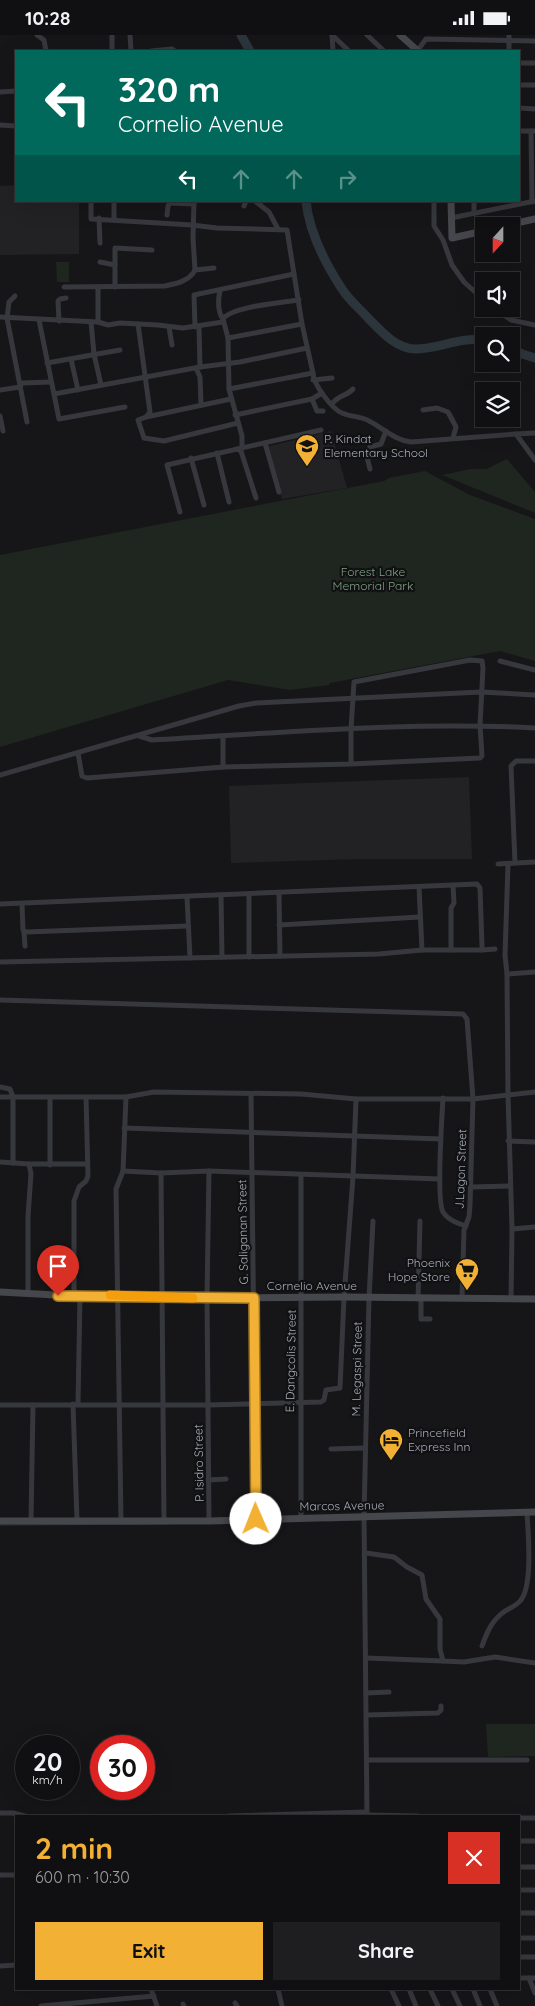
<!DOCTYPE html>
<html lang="en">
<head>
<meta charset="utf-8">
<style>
	body { margin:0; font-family:Quicksand,sans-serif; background:#1e1e20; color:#f1f3f6; height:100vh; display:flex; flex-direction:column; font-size:19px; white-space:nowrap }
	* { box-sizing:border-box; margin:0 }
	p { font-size:16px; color:#9c9d9f }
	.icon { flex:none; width:28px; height:28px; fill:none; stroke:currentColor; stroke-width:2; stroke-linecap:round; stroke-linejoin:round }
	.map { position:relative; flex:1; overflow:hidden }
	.side { position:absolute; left:15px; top:1780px; width:505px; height:175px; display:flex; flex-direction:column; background:#101012; border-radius:0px; box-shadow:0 5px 20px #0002,0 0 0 1px #303032 }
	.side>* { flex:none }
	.banner { position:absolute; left:15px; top:15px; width:505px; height:152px; border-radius:0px; box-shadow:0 5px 20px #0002,0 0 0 1px #303032; background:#00695c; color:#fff; overflow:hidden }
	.needle { width:32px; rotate:201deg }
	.tools { position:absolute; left:475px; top:182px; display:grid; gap:10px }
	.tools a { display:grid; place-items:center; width:45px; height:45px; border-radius:0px; background:#101012; box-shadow:0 5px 20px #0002,0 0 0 1px #303032; font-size:25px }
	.speed { position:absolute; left:15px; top:1700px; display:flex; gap:10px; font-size:25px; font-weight:700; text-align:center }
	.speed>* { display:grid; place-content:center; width:65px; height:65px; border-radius:50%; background:#101012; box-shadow:0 5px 20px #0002,0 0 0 1px #303032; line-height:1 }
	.speed small { font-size:12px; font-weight:400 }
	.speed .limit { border:8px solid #d22; background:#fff; color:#111 }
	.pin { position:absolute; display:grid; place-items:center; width:42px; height:42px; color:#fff; margin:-51px -21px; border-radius:50% 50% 50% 0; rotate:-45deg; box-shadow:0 0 5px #0007 }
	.pin .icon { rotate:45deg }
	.me { position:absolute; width:55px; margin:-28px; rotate:359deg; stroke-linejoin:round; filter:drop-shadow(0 0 4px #0008) }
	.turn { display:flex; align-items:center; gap:18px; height:105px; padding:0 20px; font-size:22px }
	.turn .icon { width:65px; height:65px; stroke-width:2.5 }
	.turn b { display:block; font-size:35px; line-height:42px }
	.lanes { display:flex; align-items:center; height:48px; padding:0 20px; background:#0003; justify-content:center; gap:25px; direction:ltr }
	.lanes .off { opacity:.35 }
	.round { display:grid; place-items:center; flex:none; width:52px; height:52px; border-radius:0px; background:#1e1e20 }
	.overview { display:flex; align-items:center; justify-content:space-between; height:85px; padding:0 20px }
	h1 { font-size:30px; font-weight:700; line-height:38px; color:#f2b134 }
	.primary-button { display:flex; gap:10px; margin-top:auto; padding:10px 20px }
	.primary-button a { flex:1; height:58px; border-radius:0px; background:#f2b134; color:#111; font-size:20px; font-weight:700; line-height:58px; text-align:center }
	.primary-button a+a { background:#1e1e20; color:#f1f3f6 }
	.status { display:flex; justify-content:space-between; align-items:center; height:35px; padding:0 25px; background:#101012; direction:ltr }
	.status svg { height:14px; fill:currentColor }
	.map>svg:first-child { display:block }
	.built { fill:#222225 }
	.green { fill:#1e261f }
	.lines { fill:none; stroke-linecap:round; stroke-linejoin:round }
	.stream { stroke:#2c353c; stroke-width:1 }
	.river { stroke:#2c353c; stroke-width:9 }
	.street { stroke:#37383d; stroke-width:5 }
	.secondary { stroke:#45474d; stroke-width:7 }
	.route-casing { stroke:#9d7322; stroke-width:12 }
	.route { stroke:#f2b134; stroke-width:9 }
	.slow { stroke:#f59e0b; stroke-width:9 }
	.labels { text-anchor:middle; stroke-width:4.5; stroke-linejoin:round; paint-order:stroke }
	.poi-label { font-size:12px; fill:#a8adb8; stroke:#111113; text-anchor:start }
	.park-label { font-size:12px; fill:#7fa381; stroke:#111113 }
	.street-label { font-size:12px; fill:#a8adb8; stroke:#111113 }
</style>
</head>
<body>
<div class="status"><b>10:28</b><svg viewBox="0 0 49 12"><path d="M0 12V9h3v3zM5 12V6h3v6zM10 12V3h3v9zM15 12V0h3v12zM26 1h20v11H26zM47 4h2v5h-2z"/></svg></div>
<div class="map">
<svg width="535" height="1971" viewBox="0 0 535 1971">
	<rect width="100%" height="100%" fill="#161618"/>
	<!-- built -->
	<g class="built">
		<polygon points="16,150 16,166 79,166 79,219 0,220 0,151"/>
		<polygon points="331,396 347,453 282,464 266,412"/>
		<polygon points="469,742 472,824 359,824 231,828 229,751"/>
	</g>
	<!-- green -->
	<g class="green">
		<polygon points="56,227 69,227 69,247 57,247"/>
		<polygon points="507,424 535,457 535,478 442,440 471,434 486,434"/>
		<polygon points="425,436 470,460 535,484 535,626 500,616 330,648 329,650 290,655 228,645 0,712 0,520 384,446 389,443"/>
		<polygon points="486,1689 535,1689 535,1721 488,1722"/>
	</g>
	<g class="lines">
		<!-- stream -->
		<g class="stream">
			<polyline points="327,1486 361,1485"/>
			<polyline points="0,1490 168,1489"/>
		</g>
		<!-- river -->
		<g class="river">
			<polyline points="241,0 250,16"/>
			<path d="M306,166C309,197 325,228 342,254C349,265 360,274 368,283C381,296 395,313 415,314C439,314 458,302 484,305"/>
			<polyline points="511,312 522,319 535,323"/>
		</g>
		<!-- street -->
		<g class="street">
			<polyline points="37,0 44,5 46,16"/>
			<polyline points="130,0 131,16"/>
			<polyline points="332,0 349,16"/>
			<polyline points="332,0 333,16"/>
			<polyline points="367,0 384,16"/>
			<polyline points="509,0 509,16"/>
			<polyline points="112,16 112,0"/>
			<polyline points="151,16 172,14 175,16"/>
			<polyline points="417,16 426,4 535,6"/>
			<polyline points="519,28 535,28"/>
			<polyline points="519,50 535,50"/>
			<polyline points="0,57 16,56"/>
			<polyline points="519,73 535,74"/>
			<polyline points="0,90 16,91"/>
			<polyline points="519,96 535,96"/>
			<polyline points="531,96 532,167"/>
			<polyline points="91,166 91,184 192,190 217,193 287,195 302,289 313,338"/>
			<polyline points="114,166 114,184"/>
			<polyline points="170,166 170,168 194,169"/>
			<polyline points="255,166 269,177 278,194"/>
			<polyline points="434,166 434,191 443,205 452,230 464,247 484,265"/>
			<polyline points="474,166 474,178"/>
			<polyline points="244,171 246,166"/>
			<polyline points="167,180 168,171 170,168"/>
			<polyline points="99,183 100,208"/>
			<polyline points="451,183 535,166"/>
			<polyline points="100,227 115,230"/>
			<polyline points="195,235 214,233"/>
			<path d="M64,252L165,251C175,249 190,246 195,235L193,203L194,166"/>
			<polyline points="98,252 98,287"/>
			<polyline points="115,252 115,213 152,215"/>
			<path d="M220,255C218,265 217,276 223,284"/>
			<polyline points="15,261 9,267 7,283 27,387"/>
			<polyline points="495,274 511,285 535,290"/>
			<polyline points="0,282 98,287 108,290 120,288 158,290 183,293 223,287"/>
			<polyline points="39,285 59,384 125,372"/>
			<polyline points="59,286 58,266 60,264 66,263"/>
			<polyline points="91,287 94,319 101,350"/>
			<polyline points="138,289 150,377 146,382 138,385 144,403 164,406 238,388"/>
			<polyline points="169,292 172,310"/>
			<polyline points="195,292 194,260 294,239"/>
			<polyline points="199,292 200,332"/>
			<polyline points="228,303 302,289"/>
			<polyline points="71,324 78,355"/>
			<polyline points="47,328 120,315"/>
			<polyline points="196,333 200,342 201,369"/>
			<polyline points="313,345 332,343"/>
			<path d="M229,354L313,338C313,349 332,374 342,378C351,382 361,381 369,386C383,393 394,405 411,407L516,399"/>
			<polyline points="0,355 20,352 22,348 51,347"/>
			<polyline points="54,359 200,332 240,327 307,313"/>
			<polyline points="312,364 317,376 323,376"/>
			<path d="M332,369C339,359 346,362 353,354"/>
			<polyline points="423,375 437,373 448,377 456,392 453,403"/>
			<polyline points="235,380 312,364 322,358"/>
			<polyline points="0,381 3,396"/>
			<polyline points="146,382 231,364"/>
			<polyline points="535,398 516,399 535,425"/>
			<polyline points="265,408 279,457"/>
			<path d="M242,412V401L229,354L228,303L223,284C230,272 283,267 299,265"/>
			<polyline points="237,414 241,416 256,463"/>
			<polyline points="217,418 229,467"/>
			<polyline points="191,423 204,470"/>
			<path d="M370,434C368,426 365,419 370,412L381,409L386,396"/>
			<polyline points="180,477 167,430 321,395"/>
			<polyline points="500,626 535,635"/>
			<path d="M139,701L152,705C279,698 408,686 535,693"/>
			<polyline points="223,701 223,732"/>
			<polyline points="78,718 82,741 87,743 223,732 351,729 480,723 482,721 480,690 483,633 482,626 470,625 354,647 351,694 351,729"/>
			<polyline points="0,740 239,671 256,668 481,657 535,660"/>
			<polyline points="515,828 511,731 516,726 535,726"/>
			<polyline points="498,829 535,827"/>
			<polyline points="508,829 505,920 507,939 508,1060 512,1194 511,1264"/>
			<polyline points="419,852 422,915"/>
			<polyline points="279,858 280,921"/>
			<polyline points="249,859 249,922"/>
			<polyline points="221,860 222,922"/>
			<polyline points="187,862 190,923"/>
			<polyline points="0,869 477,849 480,853 482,912 482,915 422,915 379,919 0,927"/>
			<polyline points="22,869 23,895 26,897 188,891"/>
			<polyline points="279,890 420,882"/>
			<polyline points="24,897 25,911"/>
			<polyline points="451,915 451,873 454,868 453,851"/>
			<polyline points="482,915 495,914"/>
			<polyline points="507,939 535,937"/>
			<polyline points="0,965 463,979 467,984 473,1064 470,1170 469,1182 464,1195 462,1263"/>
			<polyline points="0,1052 10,1054 13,1062 126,1062 154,1057 301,1059 356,1064 473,1064 535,1057"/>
			<polyline points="251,1059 256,1484"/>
			<polyline points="0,1062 13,1062 13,1128"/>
			<polyline points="50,1063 50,1130"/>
			<path d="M443,1063C442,1082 436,1165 443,1177C448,1185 457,1188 466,1191"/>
			<polyline points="124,1093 441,1104"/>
			<polyline points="508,1106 535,1107"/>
			<polyline points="0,1127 29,1129 86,1129"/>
			<polyline points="123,1136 161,1138 209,1136 440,1144"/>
			<polyline points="161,1138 164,1486"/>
			<polyline points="301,1140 301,1483"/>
			<polyline points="471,1152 510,1151"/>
			<polyline points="512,1194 535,1192"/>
			<polyline points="28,1259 28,1181 31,1139 29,1129"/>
			<polyline points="74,1261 74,1166 79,1152 86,1146 88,1141 86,1062"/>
			<polyline points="418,1264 420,1186"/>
			<polyline points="421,1264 421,1284 430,1284"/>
			<polyline points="73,1369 77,1485"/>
			<polyline points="78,1369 80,1261"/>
			<polyline points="0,1370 208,1370 321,1367 324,1365 326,1355 340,1353 344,1262 353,1142 356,1064"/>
			<polyline points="331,1414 365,1413"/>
			<polyline points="208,1445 226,1444"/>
			<polyline points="31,1485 33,1370"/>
			<polyline points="121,1486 116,1154 123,1136 126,1062"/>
			<polyline points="209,1486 207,1263 209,1136"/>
			<polyline points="366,1518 394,1522 407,1532 422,1540 426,1564 440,1584 440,1614 443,1626 464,1627 495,1622 535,1628"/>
			<path d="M482,1611C487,1597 492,1585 505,1576C511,1573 517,1570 521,1565C533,1549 528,1498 527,1477"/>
			<polyline points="366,1623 443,1626"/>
			<polyline points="366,1658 389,1657"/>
			<polyline points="367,1680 438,1678 441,1675 441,1671"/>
			<polyline points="367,1725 527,1725"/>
			<polyline points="0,1778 13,1778 25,1781"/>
			<polyline points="366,1780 418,1781"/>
			<polyline points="229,1781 366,1777"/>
			<polyline points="367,1781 364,1481 369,1263 373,1186"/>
			<polyline points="519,1783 535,1783"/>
			<polyline points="519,1806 535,1806"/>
			<polyline points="519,1832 535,1832"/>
			<polyline points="0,1840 16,1840"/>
			<polyline points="519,1855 535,1855"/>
			<polyline points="519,1878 535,1878"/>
			<polyline points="519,1903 535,1903"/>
			<polyline points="519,1922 535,1922"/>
			<polyline points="0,1931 16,1930"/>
			<polyline points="519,1943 535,1943"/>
			<polyline points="529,1943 535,1958"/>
			<polyline points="151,1954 157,1971"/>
			<polyline points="278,1954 282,1971"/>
			<polyline points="391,1954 399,1971"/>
			<polyline points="409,1954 416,1971"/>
			<polyline points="430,1954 438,1971"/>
			<polyline points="452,1954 460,1971"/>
			<polyline points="473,1954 480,1971"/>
			<polyline points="490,1954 497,1971"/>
			<polyline points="235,1968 237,1971"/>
			<polyline points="183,1969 184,1971"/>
			<polyline points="41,1971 154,1961"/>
		</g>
		<!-- secondary -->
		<g class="secondary">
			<polyline points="400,0 418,16"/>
			<polyline points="451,166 452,203 484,196"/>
			<polyline points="503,191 535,184"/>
			<polyline points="0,1257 74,1261 119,1260 207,1263 344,1262 535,1264"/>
			<polyline points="0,1486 209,1486 535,1477"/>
		</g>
	</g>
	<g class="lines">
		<!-- route casing -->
		<g class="route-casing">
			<polyline id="route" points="58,1261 254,1263 256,1484"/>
		</g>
		<!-- route -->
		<use href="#route" class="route"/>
		<!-- slow -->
		<polyline class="slow" points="110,1260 193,1263"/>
	</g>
	<!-- icons -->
	<defs>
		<g id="school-pin" transform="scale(1.25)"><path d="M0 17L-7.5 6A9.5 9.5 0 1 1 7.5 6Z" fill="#f2b134" stroke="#111113"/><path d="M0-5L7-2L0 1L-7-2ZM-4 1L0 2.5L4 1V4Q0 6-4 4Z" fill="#111"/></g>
		<g id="supermarket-pin" transform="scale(1.25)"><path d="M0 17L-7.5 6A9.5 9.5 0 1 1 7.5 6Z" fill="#f2b134" stroke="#111113"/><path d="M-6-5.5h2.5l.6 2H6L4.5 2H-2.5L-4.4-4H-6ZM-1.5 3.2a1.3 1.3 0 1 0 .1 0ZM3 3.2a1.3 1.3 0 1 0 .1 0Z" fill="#111"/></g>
		<g id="hotel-pin" transform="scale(1.25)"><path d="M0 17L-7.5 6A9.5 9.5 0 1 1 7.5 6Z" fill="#f2b134" stroke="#111113"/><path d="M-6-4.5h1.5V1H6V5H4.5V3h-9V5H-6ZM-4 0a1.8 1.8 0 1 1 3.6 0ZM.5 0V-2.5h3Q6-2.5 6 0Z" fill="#111"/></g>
	</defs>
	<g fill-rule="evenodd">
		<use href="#school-pin" x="307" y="411"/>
		<use href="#supermarket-pin" x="467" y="1235"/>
		<use href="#hotel-pin" x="391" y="1405"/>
	</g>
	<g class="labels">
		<!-- poi labels -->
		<g class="poi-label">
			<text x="324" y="408">P. Kindat<tspan x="324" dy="14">Elementary School</tspan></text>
			<text x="450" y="1232" text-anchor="end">Phoenix<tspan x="450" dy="14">Hope Store</tspan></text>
			<text x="408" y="1402">Princefield<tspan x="408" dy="14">Express Inn</tspan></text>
		</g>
		<!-- park labels -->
		<g class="park-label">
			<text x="373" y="541">Forest Lake<tspan x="373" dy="14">Memorial Park</tspan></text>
		</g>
		<!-- street labels -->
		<g class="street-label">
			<text transform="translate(461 1134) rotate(-88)" y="4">J.Lagon Street</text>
			<text transform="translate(243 1197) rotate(-91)" y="4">G. Saliganan Street</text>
			<text x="312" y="1255">Cornelio Avenue</text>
			<text transform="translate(291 1326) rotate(-89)" y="4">E. Dangcolis Street</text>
			<text transform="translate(357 1334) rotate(-89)" y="4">M. Legaspi Street</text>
			<text transform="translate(199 1428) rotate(-91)" y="4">P. Isidro Street</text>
			<text transform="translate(342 1471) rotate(-1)" y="4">Marcos Avenue</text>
		</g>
	</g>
</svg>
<div class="tools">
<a><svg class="needle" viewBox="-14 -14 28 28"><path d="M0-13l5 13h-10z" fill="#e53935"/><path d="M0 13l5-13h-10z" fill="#9c9d9f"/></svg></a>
<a><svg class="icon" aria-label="sound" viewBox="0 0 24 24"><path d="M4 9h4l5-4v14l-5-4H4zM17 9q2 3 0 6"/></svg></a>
<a><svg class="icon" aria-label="search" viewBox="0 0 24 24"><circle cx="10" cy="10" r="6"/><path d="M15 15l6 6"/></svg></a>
<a><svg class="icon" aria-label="layers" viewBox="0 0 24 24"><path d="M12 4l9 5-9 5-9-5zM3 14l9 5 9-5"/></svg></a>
</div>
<div class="speed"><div>20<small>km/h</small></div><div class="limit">30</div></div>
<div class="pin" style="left:58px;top:1261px;background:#d93025"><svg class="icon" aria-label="arrive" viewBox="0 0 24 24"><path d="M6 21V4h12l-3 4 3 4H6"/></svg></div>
<svg class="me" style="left:256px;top:1484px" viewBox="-20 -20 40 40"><circle r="19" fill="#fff"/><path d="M0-13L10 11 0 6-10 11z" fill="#f2b134"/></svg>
<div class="banner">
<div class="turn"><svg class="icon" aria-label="left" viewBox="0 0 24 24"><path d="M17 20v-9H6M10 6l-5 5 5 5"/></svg><div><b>320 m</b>Cornelio Avenue</div></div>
<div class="lanes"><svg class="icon" aria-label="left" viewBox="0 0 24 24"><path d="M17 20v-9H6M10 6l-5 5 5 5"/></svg><svg class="icon off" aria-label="ahead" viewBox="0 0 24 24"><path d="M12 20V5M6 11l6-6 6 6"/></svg><svg class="icon off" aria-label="ahead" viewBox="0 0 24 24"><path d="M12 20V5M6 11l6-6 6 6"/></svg><svg class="icon off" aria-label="right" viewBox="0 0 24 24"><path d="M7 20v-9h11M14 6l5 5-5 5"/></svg></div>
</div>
<section class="side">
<div class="overview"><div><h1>2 min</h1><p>600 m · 10:30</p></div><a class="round" style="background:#d93025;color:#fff"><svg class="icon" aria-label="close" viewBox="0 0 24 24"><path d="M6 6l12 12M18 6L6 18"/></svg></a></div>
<div class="primary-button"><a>Exit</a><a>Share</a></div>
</section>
</div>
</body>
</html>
